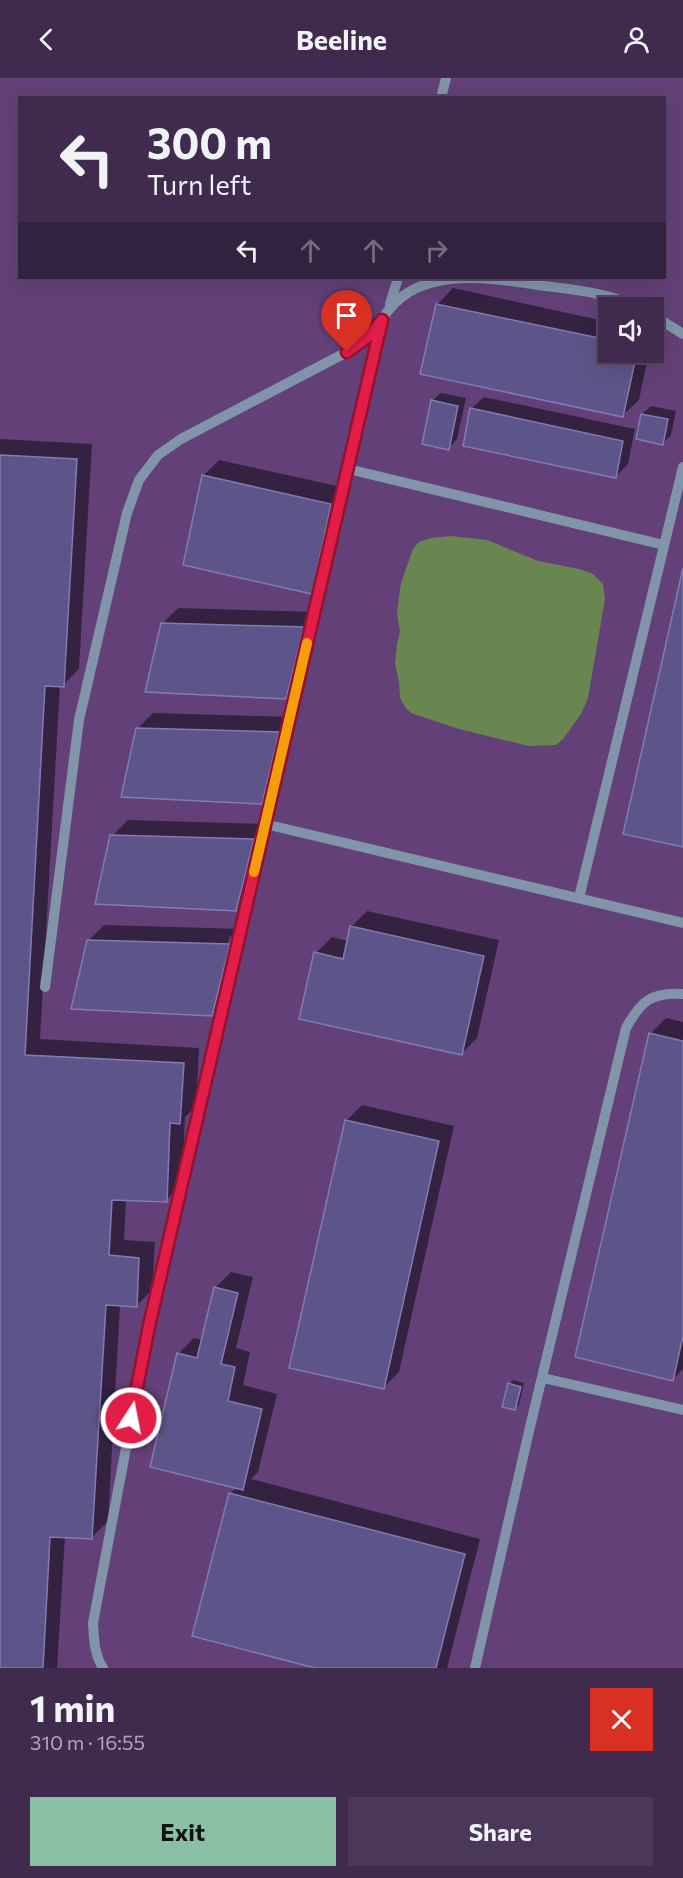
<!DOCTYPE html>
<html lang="en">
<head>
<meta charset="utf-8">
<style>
	body { margin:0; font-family:Commissioner,sans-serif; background:#4b3759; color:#f1f3f6; height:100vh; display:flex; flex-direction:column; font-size:22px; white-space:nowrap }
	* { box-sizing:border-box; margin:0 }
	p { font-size:20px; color:#aea7b7 }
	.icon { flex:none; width:33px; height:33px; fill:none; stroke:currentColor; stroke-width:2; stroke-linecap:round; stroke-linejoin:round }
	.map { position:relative; height:1590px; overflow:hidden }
	.details { display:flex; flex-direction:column; background:#402b4f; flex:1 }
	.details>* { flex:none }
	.top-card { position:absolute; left:18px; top:18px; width:648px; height:183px; border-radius:0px; box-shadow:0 6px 24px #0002,0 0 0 2px #594766; background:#402b4f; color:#f1f3f6; overflow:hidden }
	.buttons { position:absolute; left:598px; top:219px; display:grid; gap:12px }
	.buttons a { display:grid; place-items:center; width:66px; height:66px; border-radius:0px; background:#402b4f; box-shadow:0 6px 24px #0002,0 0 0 2px #594766; font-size:30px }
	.pin { position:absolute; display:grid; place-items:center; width:51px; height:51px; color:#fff; margin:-62px -26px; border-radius:50% 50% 50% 0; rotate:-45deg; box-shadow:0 0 6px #0007 }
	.pin .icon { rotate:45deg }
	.me { position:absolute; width:66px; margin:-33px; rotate:11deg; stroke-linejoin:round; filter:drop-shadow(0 0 4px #0008) }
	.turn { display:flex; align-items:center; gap:21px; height:126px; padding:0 30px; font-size:27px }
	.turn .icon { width:78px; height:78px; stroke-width:2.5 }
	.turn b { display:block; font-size:42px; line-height:51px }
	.lanes { display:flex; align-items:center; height:57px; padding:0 30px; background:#0003; justify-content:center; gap:30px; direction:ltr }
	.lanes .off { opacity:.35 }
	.round { display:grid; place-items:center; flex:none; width:63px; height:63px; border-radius:0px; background:#4b3759 }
	.overview { display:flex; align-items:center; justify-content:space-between; height:102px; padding:0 30px }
	h1 { font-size:36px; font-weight:700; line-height:45px }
	.cta { display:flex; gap:12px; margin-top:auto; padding:12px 30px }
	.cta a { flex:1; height:69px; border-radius:0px; background:#8abfa5; color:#111; font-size:24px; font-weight:700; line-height:69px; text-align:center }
	.cta a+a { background:#4b3759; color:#f1f3f6 }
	header { display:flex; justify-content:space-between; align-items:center; height:78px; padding:0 30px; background:#402b4f; font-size:27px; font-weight:700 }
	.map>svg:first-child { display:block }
	.built { fill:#634178; fill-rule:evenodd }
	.water { fill:#6a8650 }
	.shadow { fill:#0007; fill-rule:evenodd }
	.building { fill:#5d5489; stroke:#837ab3; stroke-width:1.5 }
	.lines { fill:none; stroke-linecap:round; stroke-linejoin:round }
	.minor { stroke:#8194a9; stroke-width:10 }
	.route-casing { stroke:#92132f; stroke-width:15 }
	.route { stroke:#e11d48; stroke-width:10 }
	.slow { stroke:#f59e0b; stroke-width:10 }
</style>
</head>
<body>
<header><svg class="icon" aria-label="back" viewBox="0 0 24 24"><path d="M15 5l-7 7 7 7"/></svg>Beeline<svg class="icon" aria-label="person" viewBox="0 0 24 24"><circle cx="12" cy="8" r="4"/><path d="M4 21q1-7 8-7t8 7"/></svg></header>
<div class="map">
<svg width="683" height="1590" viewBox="0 0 683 1590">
	<rect width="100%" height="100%" fill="#563969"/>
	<!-- built -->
	<path class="built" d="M0,0H683V1590H0ZM20,20H664V200H20ZM609,230H654V274H609Z"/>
	<!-- water -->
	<polygon class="water" points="451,458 487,462 538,483 579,491 593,496 603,506 605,521 588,620 581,636 563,661 556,667 529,668 459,651 411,635 405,629 400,620 399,604 395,586 397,566 400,554 397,535 401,505 413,471 419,464 431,460"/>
	<!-- shadow -->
	<g class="shadow">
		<polygon points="453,210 609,244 609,274 649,274 639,322 623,337 438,226"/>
		<polygon points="441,315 466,320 457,361 449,370 432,323"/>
		<polygon points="484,319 635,351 628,386 615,399 471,331"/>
		<polygon points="651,328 676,333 671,357 663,365 642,336"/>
		<polygon points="0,361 92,366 79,591 63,607 60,607 40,961 199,970 196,1028 185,1039 182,1106 166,1122 126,1121 124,1162 155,1164 152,1212 137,1227 120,1227 108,1443 92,1459 65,1458 57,1590 0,1590"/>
		<polygon points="219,382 346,410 327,499 311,514 203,398"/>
		<polygon points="178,530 319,534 302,603 286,620 162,546"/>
		<polygon points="153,635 294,639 277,709 261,725 137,651"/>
		<polygon points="128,742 269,746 252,816 236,832 112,758"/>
		<polygon points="367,833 499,862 477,960 461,976 316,875 332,859 348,863 351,849"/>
		<path d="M104,847L244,851L228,920L212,936L88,863ZM230,858L233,859L218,922H214Z"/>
		<polygon points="666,940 683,944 683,1291 672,1302 650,956"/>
		<polygon points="362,1027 454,1048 399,1294 383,1310 346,1043"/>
		<polygon points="231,1194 253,1199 236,1270 250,1274 243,1307 277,1316 258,1394 251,1401 480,1461 447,1590 321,1590 230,1416 237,1409 178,1276 194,1260 203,1262 215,1210"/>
		<polygon points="513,1302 524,1305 519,1327 515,1330 509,1306"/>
	</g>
	<!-- building -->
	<g class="building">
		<polygon points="436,226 609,262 609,274 637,274 623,339 420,296"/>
		<polygon points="431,322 458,328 449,372 422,366"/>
		<polygon points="470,330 623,363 616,400 463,368"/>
		<polygon points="641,336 668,341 663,367 636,361"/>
		<polygon points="0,377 77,381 64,609 45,608 25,977 184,985 180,1046 170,1045 167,1124 112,1122 109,1177 139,1180 137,1229 106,1227 92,1461 50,1459 43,1590 0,1590"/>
		<polygon points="202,397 331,426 312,516 183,487"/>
		<polygon points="683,490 683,769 623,756"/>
		<polygon points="161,545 304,549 286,621 145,614"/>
		<polygon points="136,650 279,654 262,726 121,719"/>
		<polygon points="110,757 254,761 236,833 95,826"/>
		<polygon points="350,848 484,878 462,977 299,941 314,874 343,881"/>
		<polygon points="87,862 230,866 212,938 71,931"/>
		<polygon points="649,955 683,963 683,1258 673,1303 575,1279"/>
		<polygon points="345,1042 439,1063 384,1311 289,1290"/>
		<polygon points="214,1209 238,1215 221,1286 235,1289 228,1323 262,1331 243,1412 150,1389 177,1275 197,1280"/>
		<polygon points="508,1305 521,1309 515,1332 502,1329"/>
		<polygon points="229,1415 465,1476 436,1590 315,1590 192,1558"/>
	</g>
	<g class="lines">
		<!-- minor -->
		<g class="minor">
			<polyline points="441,20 446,0"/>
			<polyline points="390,226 398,200"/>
			<polyline points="654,238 683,256"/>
			<polyline points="348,391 664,467"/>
			<polyline points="265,746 683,845"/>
			<polyline points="579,820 683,389"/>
			<polyline points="45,909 79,642 127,435 139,402 158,377 181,361 347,274 369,258 380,245"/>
			<polyline points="543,1300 683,1332"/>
			<path d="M103,1590C94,1576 94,1561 93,1545L149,1248L382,242C414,185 491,200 545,208C577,212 609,215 639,230"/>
			<path d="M475,1590L530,1349L626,950C641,923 651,914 683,916"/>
		</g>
	</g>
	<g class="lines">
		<!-- route casing -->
		<g class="route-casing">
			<polyline id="route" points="131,1340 149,1248 382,242 369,258 347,274"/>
		</g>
		<!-- route -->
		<use href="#route" class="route"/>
		<!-- slow -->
		<polyline class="slow" points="254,794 307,565"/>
	</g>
</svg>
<div class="buttons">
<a><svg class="icon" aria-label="sound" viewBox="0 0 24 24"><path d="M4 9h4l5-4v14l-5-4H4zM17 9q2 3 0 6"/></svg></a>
</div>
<div class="pin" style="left:347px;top:274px;background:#d93025"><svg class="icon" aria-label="arrive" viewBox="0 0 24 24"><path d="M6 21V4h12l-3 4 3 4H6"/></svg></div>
<svg class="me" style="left:131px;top:1340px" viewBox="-20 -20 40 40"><circle r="17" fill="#e11d48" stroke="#fff" stroke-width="3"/><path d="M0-11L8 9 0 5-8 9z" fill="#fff"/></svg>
<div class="top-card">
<div class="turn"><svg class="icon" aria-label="left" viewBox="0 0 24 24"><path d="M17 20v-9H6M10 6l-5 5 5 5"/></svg><div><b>300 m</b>Turn left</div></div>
<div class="lanes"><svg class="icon" aria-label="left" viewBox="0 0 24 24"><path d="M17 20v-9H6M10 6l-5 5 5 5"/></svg><svg class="icon off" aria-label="ahead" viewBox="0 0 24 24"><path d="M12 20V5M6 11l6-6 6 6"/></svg><svg class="icon off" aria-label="ahead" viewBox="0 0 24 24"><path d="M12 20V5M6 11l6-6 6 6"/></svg><svg class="icon off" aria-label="right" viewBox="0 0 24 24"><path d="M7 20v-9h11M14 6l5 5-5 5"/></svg></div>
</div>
</div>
<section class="details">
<div class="overview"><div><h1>1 min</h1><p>310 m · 16:55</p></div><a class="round" style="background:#d93025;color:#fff"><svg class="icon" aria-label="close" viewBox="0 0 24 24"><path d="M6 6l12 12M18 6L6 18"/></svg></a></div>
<div class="cta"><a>Exit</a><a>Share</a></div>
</section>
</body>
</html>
